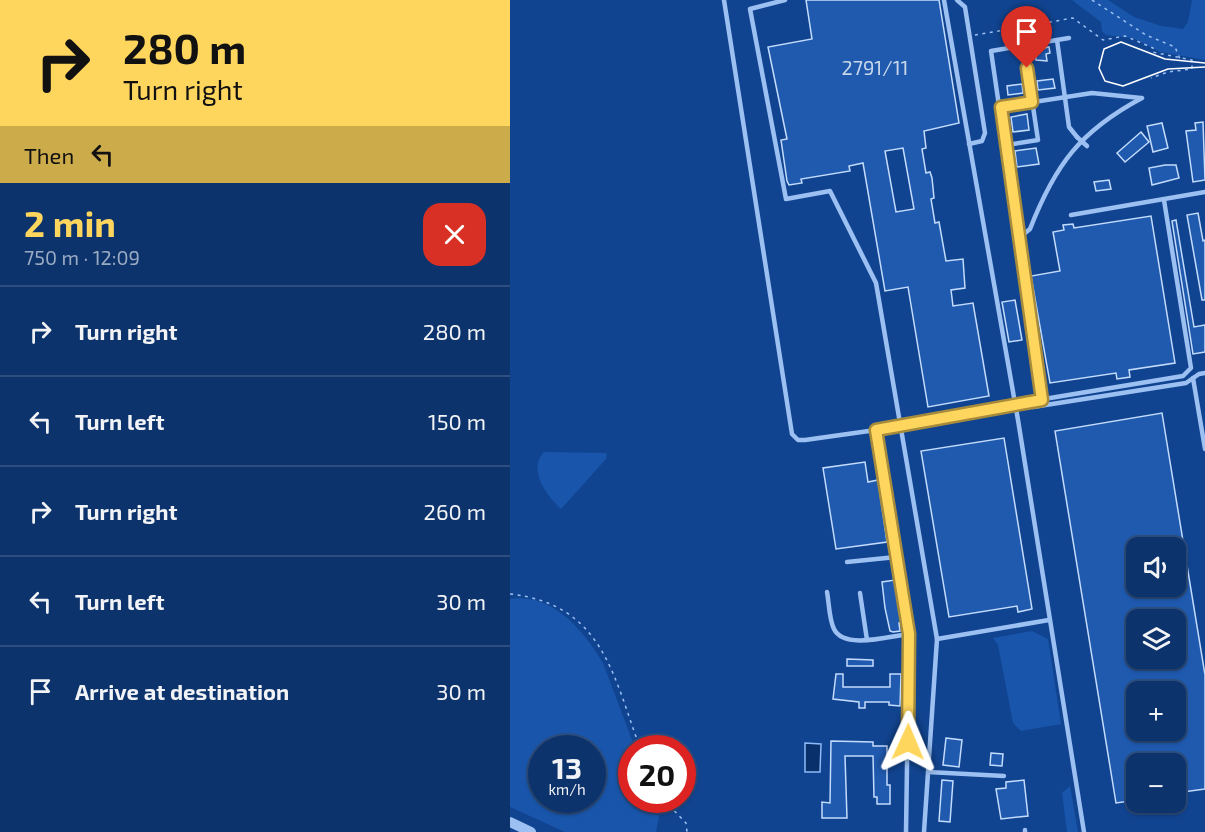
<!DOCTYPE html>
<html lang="en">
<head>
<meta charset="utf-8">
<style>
	body { margin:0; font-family:"Exo 2",sans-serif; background:#163b72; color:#f1f3f6; height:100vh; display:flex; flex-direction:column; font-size:22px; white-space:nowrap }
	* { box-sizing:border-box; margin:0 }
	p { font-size:20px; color:#9aaac2 }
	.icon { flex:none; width:33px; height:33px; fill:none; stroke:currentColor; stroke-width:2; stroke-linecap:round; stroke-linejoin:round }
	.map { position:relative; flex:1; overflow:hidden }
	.panel { display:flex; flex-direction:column; background:#0d336c; width:510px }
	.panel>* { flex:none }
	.guide { background:#ffd65d; color:#111; overflow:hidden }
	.buttons { position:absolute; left:616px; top:537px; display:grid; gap:12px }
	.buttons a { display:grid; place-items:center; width:60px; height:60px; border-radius:12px; background:#0d336c; box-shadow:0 2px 4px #0004,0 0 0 2px #2d4e7f; font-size:30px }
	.speed { position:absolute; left:18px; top:735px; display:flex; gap:12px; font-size:30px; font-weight:700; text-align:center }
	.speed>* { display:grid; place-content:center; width:78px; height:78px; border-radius:50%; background:#0d336c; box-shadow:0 2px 4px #0004,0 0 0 2px #2d4e7f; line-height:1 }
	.speed small { font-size:15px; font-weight:400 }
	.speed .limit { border:9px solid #d22; background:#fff; color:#111 }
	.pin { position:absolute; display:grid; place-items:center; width:51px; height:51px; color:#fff; margin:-62px -26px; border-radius:50% 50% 50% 0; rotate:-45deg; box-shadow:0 0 6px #0007 }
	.pin .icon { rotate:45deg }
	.me { position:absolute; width:66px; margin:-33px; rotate:1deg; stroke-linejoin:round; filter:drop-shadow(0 0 4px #0008) }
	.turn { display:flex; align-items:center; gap:21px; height:126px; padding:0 24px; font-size:27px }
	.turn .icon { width:78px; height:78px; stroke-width:2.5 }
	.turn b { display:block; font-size:42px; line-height:51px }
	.then { display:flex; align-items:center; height:57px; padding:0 24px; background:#0003; gap:12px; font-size:22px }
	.round { display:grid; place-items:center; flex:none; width:63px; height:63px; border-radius:18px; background:#163b72 }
	.overview { display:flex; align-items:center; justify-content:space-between; height:102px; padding:0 24px }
	h1 { font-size:36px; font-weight:700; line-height:45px; color:#ffd65d }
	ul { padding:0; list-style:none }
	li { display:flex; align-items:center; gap:18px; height:90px; padding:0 24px; border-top:2px solid #2d4e7f }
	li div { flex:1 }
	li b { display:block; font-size:22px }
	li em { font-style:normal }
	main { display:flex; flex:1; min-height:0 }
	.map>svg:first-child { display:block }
	.green { fill:#1955aa; fill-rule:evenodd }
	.water { fill:#0a306c; stroke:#8dbaf6; stroke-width:1.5 }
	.building { fill:#1f5aaf; stroke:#c3dbfd; stroke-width:1.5; fill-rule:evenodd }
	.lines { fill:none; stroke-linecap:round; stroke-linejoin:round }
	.path { stroke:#9cc0f2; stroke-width:1.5; stroke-dasharray:3 4.5; stroke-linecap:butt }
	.service { stroke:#9cc0f2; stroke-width:4.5 }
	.tertiary { stroke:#9cc0f2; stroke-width:10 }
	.tram { stroke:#fff; stroke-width:1.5 }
	.service-bridge { stroke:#9cc0f2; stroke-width:4.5 }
	.route-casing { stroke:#a68b3c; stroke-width:15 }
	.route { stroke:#ffd65d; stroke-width:10 }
	.labels { text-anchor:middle; stroke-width:6; stroke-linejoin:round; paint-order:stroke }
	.number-label { font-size:20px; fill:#c7d6eb }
</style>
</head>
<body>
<main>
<section class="panel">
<div class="guide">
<div class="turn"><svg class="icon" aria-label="right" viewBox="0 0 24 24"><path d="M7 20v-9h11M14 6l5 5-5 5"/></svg><div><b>280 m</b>Turn right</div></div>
<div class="then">Then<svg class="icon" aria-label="left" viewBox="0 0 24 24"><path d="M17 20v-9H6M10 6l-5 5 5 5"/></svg></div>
</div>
<div class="overview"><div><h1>2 min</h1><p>750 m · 12:09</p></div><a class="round" style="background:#d93025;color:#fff"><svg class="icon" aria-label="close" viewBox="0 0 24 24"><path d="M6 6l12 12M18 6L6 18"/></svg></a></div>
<ul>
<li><svg class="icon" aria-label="right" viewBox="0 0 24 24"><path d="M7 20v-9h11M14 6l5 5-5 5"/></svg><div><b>Turn right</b></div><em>280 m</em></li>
<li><svg class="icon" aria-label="left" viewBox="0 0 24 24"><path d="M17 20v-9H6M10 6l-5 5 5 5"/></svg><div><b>Turn left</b></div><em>150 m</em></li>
<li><svg class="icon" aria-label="right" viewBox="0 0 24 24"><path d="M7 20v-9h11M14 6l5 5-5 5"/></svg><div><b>Turn right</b></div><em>260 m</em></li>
<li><svg class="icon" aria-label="left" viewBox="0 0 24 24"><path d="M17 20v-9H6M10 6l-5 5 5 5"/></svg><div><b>Turn left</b></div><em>30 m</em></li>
<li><svg class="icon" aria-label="arrive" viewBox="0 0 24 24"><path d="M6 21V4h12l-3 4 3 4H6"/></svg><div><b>Arrive at destination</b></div><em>30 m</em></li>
</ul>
</section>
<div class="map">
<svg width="695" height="832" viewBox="0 0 695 832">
	<rect width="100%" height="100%" fill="#114490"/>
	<!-- green -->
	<g class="green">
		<polygon points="562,0 598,0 624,17 651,26 673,29 678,22 682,0 695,0 695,60 650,52 623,38 596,35 592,31 591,22"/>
		<path d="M34,452L95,453L97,454L96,459L51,509C37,496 17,470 34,452Z"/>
		<path d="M0,599C43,593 73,630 93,663L125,748H122V800L152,802L146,832H55L0,807ZM32,748H82V800H32Z"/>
		<polygon points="522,631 538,639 551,724 511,731 503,723 488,645 483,638"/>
		<polygon points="560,786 568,832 557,832 552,793"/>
	</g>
	<!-- water -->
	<polygon class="water" points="295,743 311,744 310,772 295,772"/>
	<!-- building -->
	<g class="building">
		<path d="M296,0H429L449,123L414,131L416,148L412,149L416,173L420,172L422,178L424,198L421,199L425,223L429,222L436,261L453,259L455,288L441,290L443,306L463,303L479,396L418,407L398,287L375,291L353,163L339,166L340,171L291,179L292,183L279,185L277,181L271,140L277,139L258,47L302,39ZM393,148L404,209L386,212L375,151Z"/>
		<polygon points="539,47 540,53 536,54 537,61 526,60 525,50"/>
		<polygon points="543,79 545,88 528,90 527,81"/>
		<polygon points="512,84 513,93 498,95 497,86"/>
		<polygon points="517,114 519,130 503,132 501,117"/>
		<polygon points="693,122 695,180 683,182 676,131 686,130 685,123"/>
		<polygon points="652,123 658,148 643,152 637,126"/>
		<polygon points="631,132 639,142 615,162 607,153"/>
		<polygon points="526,148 529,164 507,167 505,151"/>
		<polygon points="655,165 666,165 669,178 642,185 639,168"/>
		<polygon points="599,180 601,189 586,191 584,182"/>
		<polygon points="688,213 693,241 695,240 695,300 692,300 677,215"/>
		<polygon points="641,216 665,363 619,370 620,377 607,379 606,373 540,383 521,276 550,271 543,232 554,230 553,225 563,224 564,228"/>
		<polygon points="666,220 684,327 695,325 695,352 683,354 662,221"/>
		<polygon points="505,300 512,340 499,342 492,302"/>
		<path d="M652,413L695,675V789L666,793V764H627V800L606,803L545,431ZM627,548H666V586H627ZM627,620H666V658H627ZM627,692H666V730H627Z"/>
		<polygon points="494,438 522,609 508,612 507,606 439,617 411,451"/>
		<polygon points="355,462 358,482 368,480 377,542 326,549 313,468"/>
		<polygon points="385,580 392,623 389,623 390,631 383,632 380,631 375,608 372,582"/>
		<polygon points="337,659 363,660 363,666 337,666"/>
		<polygon points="326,674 333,674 333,687 380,687 380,674 391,674 390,706 379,705 379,702 355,702 355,708 349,708 349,702 323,699"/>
		<polygon points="436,738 452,740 449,767 433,765"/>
		<polygon points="321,741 363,742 363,746 377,746 377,785 380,785 380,804 367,804 367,797 364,797 363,756 335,756 337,818 312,818 312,802 320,803"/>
		<polygon points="481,753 493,754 492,766 480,765"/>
		<polygon points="26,754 32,756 29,771 21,768"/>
		<polygon points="432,780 443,781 440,822 429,821"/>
		<polygon points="514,780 518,816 491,819 486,789 496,788 496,782"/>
	</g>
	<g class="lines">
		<!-- path -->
		<g class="path">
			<polyline points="582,0 636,35 665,47 670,59"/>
			<polyline points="465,35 563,18 593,40 615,36 643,48 642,52 682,60 682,69 658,72 641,78"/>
			<path d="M0,594C92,604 103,674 130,748"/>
			<polyline points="154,800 176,823 177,832"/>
		</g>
		<!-- service -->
		<g class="service">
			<polyline points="214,0 282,434 288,440 295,440 366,430"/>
			<polyline points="275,0 240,9 276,199 320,191 366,283 427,639 414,832"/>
			<polyline points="434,0 508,420 574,832"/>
			<polyline points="447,0 455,7 475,133 472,141 459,144"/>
			<polyline points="547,40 559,127 567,137"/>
			<polyline points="491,107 582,93 631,98"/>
			<polyline points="497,145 528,140 514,46"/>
			<polyline points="561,215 695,192"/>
			<path d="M509,238L520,229C545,165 570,131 632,98"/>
			<polyline points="683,378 695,449"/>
			<polyline points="532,400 481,51 559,38"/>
			<polyline points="510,403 673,376 681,368 654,200"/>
			<polyline points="337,562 386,557"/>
			<path d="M317,592C319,602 319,619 324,629C334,650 380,636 399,634"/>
			<polyline points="350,593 357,640"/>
			<polyline points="427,639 539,620"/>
			<polyline points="418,772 494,776"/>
			<polyline points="515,830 515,832"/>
			<polyline points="396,832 399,634 366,430 505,404 523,407 676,383 689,374 695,373"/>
		</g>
		<!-- tertiary -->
		<polyline class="tertiary" points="0,822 21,832"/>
		<!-- tram -->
		<polyline class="tram" points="695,63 655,59 611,42 594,49 589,68 595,81 613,86 658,69 695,67"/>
		<!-- service-bridge -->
		<polyline class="service-bridge" points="567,137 577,146"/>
	</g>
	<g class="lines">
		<!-- route casing -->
		<g class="route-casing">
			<polyline id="route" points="398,742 399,634 366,430 532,400 491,107 522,102 517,68"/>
		</g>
		<!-- route -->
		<use href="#route" class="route"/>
	</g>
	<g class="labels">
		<!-- number labels -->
		<g class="number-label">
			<text x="365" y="75">2791/11</text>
		</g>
	</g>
</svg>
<div class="buttons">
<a><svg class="icon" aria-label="sound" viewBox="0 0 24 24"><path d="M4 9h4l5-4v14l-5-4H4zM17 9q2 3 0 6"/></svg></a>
<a><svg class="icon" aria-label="layers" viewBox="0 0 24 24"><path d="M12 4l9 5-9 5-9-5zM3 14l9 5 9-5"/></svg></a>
<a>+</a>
<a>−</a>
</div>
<div class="speed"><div>13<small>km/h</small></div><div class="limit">20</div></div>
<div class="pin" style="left:517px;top:68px;background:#d93025"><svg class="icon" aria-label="arrive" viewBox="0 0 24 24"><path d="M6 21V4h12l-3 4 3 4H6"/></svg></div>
<svg class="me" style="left:398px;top:742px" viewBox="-20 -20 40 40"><path d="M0-17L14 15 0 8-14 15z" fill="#ffd65d" stroke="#fff" stroke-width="4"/></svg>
</div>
</main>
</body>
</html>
